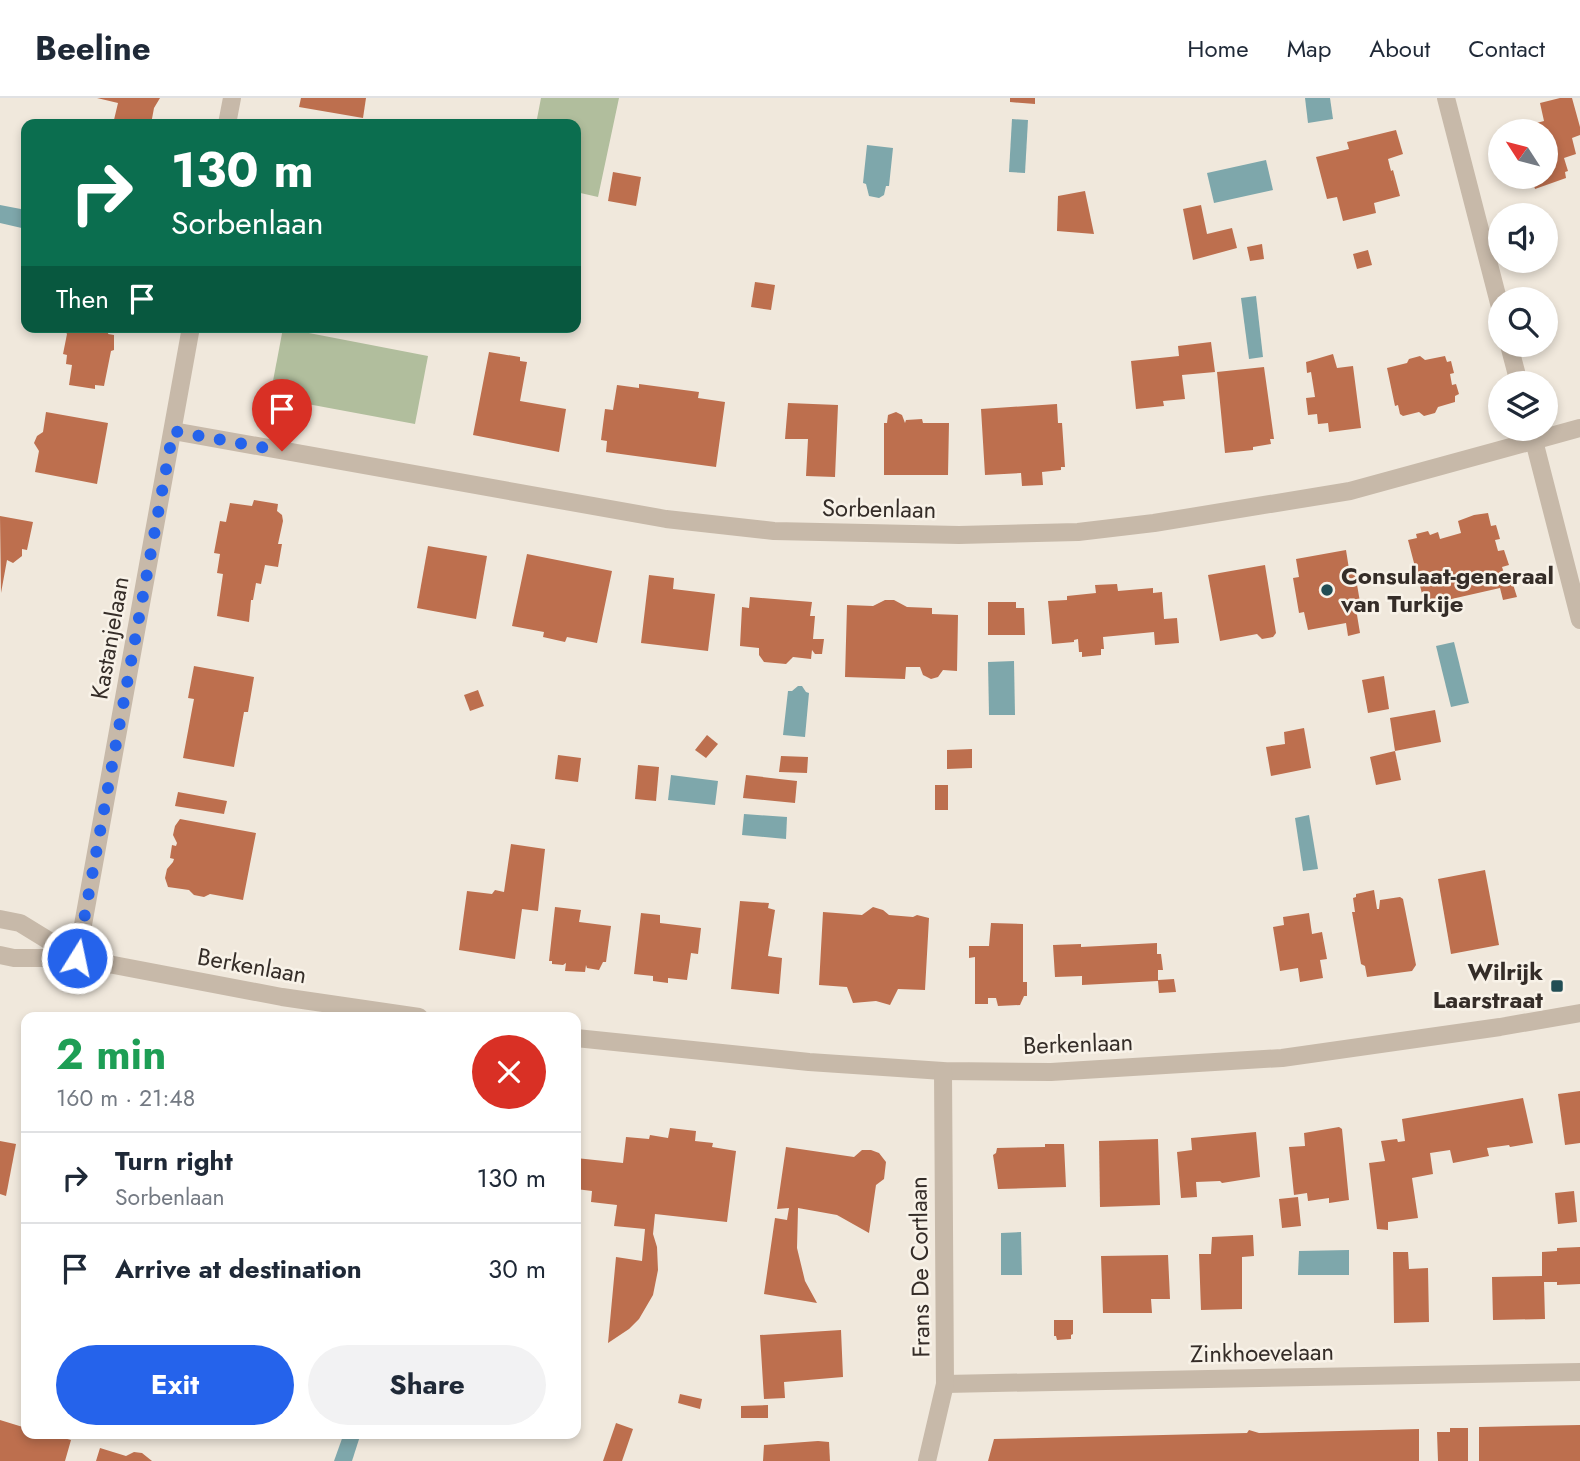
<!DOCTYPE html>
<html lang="en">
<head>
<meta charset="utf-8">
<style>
	body { margin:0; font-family:Jost,sans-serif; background:#f2f2f3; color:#1f2937; height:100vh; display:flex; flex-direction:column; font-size:26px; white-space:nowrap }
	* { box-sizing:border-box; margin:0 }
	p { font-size:23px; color:#747a83 }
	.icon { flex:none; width:38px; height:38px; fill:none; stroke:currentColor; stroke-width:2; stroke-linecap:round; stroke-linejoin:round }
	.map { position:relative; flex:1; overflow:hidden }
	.details { position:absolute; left:21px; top:914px; width:560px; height:427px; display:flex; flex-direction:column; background:#fff; border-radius:14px; box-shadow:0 4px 10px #0003 }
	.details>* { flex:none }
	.top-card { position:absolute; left:21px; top:21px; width:560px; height:214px; border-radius:14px; box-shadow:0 4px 10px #0003; background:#0b6e4f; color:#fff; overflow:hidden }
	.needle { width:46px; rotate:306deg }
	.fabs { position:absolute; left:1488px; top:21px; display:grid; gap:14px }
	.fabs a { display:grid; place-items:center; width:70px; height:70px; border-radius:50%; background:#fff; box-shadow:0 4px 10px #0003; font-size:35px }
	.pin { position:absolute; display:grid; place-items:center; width:60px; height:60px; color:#fff; margin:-72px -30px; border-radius:50% 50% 50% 0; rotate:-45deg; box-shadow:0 0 7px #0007 }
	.pin .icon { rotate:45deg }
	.me { position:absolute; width:77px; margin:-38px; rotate:10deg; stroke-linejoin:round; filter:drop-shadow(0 0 5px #0008) }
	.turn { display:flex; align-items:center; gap:24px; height:147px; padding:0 35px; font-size:32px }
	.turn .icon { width:91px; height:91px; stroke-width:2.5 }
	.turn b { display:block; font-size:49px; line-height:60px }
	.then { display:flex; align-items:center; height:66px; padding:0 35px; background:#0003; gap:14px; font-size:26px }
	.round { display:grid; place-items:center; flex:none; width:74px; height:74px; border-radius:37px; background:#f2f2f3 }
	.headline { display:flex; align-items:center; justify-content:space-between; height:119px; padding:0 35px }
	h1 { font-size:42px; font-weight:700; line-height:52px; color:#1e9e55 }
	.cta { display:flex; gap:14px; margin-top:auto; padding:14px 35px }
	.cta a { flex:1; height:80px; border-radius:42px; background:#2563eb; color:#fff; font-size:28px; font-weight:700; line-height:80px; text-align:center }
	.cta a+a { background:#f2f2f3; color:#1f2937 }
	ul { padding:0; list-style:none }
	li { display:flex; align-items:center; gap:21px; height:91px; padding:0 35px; border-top:2px solid #e0e1e3 }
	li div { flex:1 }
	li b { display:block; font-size:26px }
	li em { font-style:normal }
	header { display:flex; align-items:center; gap:42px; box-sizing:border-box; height:98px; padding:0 35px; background:#fff; border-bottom:2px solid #e0e1e3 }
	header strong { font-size:33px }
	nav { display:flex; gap:38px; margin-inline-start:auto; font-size:24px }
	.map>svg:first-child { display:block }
	.green { fill:#b1be9d }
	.water { fill:#7ea7ab }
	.building { fill:#bd6f4e }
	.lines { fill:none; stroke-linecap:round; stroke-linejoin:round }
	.street { stroke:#c7b9a9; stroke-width:18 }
	.route { stroke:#2563eb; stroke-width:12; stroke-dasharray:0 21.6 }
	.poi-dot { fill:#214d54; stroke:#f8f2e8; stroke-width:2.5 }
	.labels { text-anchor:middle; stroke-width:5; stroke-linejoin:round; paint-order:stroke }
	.street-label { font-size:24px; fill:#352d28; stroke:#f8f2e8 }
	.poi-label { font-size:24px; font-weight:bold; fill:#352d28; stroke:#f8f2e8; text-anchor:start }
</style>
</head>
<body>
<header>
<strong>Beeline</strong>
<nav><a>Home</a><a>Map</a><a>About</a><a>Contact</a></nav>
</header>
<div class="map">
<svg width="1580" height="1363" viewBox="0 0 1580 1363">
	<rect width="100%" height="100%" fill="#f0e8dc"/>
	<!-- green -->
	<g class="green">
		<polygon points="541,0 619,0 598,99 576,94 576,26 536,26"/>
		<polygon points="283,230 428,258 415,326 270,299"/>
	</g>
	<!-- water -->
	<g class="water">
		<polygon points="1305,0 1330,0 1333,21 1308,25"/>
		<polygon points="1012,21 1028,22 1025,75 1009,74"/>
		<polygon points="867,47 893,50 889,88 886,88 884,97 879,100 869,98 866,86 863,85"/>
		<polygon points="1266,62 1273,92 1214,105 1207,75"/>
		<polygon points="0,107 26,112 26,131 0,125"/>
		<polygon points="1256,198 1263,259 1249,261 1241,200"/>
		<polygon points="1454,544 1469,605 1451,609 1436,548"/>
		<polygon points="1014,563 1015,617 989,617 988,564"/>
		<polygon points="798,588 802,588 806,594 809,595 805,639 783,637 788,593 792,593"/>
		<polygon points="671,677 718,683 715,707 668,702"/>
		<polygon points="744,716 787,719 786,741 742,737"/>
		<polygon points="1309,717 1318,771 1303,773 1295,720"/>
		<polygon points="1021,1134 1022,1177 1001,1177 1001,1135"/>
		<polygon points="1349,1152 1349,1177 1298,1177 1299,1153"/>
		<polygon points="344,1335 361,1335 352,1363 334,1363"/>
	</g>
	<!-- building -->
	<g class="building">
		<polygon points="97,0 160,0 154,10 151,26 113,26 118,5"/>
		<polygon points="301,0 366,0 363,20 299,9"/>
		<polygon points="1010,0 1035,0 1035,6 1010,4"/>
		<polygon points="1560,0 1572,0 1580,29 1580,37 1572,40 1576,56 1564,60 1568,73 1565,74 1566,80 1535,91 1533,84 1530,85 1527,79 1545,79 1545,33 1510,32 1544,23 1540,5"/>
		<polygon points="1396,32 1403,56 1388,61 1391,73 1393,72 1400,98 1374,105 1376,115 1343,123 1337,99 1327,101 1316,59 1349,51 1347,44"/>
		<polygon points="613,74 641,79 636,108 608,103"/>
		<polygon points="1085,93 1094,136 1057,133 1058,98"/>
		<polygon points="1201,107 1207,136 1232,130 1237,150 1193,162 1183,111"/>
		<polygon points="1262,146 1264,161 1250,163 1247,149"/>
		<polygon points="1368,152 1372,167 1357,171 1353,156"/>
		<polygon points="755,184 775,187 771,212 751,209"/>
		<polygon points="66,229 94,229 109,232 108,236 114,237 114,252 111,253 104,288 95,287 95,291 69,287 72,267 66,266 67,257 63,256 67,236 64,231"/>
		<polygon points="1211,244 1215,274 1182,277 1185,301 1163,303 1164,308 1136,311 1131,263 1179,258 1178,248"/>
		<polygon points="489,254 520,259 520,263 527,264 520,303 566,311 559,354 473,337"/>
		<polygon points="1333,256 1337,270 1353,268 1361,330 1329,334 1328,325 1318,326 1317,316 1308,317 1306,300 1315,299 1311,274 1307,275 1306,264"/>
		<polygon points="1420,258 1425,262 1445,258 1447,264 1451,263 1454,275 1450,276 1452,287 1456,286 1459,296 1455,298 1455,304 1438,309 1435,315 1424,318 1419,314 1403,318 1400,316 1398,307 1395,308 1387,270 1407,265 1409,261"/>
		<polygon points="1264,269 1274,341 1270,341 1271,346 1253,349 1253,352 1225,355 1217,274"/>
		<polygon points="639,286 699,294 698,300 725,304 716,369 606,354 607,343 601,342 605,311 613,312 617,287 639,290"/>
		<polygon points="788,305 838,307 835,379 806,378 808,341 785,341"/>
		<polygon points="1057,306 1058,325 1062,325 1065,369 1061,369 1061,372 1042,374 1043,387 1022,388 1021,375 985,377 981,311"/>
		<polygon points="46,314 108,325 97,386 35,374 39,353 34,345 37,338 43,334"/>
		<polygon points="896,314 902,317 905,325 906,322 922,321 923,325 949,325 948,377 884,377 884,325 887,325 888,317"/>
		<polygon points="254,402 278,406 277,413 282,417 283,423 278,446 282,446 278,469 265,467 261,486 256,485 253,502 251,502 249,524 217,518 223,476 217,475 220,456 214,455 220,423 226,424 230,405 252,408"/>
		<polygon points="1488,415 1491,428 1496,427 1500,441 1495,442 1498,453 1504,452 1509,467 1502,469 1506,481 1511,480 1517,499 1503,502 1500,490 1425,507 1408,442 1417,440 1416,436 1428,433 1430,437 1438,434 1440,441 1461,435 1458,423 1474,417"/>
		<polygon points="0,418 33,424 27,452 22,451 22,458 13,465 7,462 1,495"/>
		<polygon points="428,448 487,458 476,521 417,510"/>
		<polygon points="1346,452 1349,471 1354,469 1360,504 1355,505 1360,535 1348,538 1346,525 1308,532 1304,514 1299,515 1293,480 1299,479 1296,461"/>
		<polygon points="527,456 612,473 597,545 567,539 565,544 543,539 544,534 512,528"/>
		<polygon points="1265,467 1276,535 1273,539 1262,541 1257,536 1220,543 1208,477"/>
		<polygon points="649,477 674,480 673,491 715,496 708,553 641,545"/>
		<polygon points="1117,486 1118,493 1153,490 1153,495 1162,494 1164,521 1177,520 1179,545 1155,547 1154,534 1103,539 1104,551 1101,551 1101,557 1082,559 1082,554 1079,554 1078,541 1074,542 1074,544 1052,546 1048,503 1067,502 1067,498 1096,495 1095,487"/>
		<polygon points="750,499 812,504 810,518 815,518 813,541 824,541 822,556 815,556 812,552 811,561 793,559 786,566 764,564 759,557 759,550 740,548 742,509 749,510"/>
		<polygon points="885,502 894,502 907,509 932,510 932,516 958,517 957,573 943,572 938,579 931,581 923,577 920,569 906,569 905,581 845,579 847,507 873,508"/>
		<polygon points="988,504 1016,504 1016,510 1024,510 1025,537 988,537"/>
		<polygon points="194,568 254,579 248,614 244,614 234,669 183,660 194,601 188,600"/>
		<polygon points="1384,578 1389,611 1368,615 1362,582"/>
		<polygon points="478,592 484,608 470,613 464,597"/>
		<polygon points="1435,612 1441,644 1395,653 1390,620"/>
		<polygon points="1304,630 1311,670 1271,678 1266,649 1285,646 1284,634"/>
		<polygon points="707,637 718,646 706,660 695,652"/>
		<polygon points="972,651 972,670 947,671 947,652"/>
		<polygon points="1395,653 1401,682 1376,687 1370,659"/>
		<polygon points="558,657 581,660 578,684 555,681"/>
		<polygon points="781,658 808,659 807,675 779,674"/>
		<polygon points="638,667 659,669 656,703 635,701"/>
		<polygon points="746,677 797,683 795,705 743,700"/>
		<rect x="935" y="687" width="13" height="25"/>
		<polygon points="178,694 227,703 224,716 175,708"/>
		<polygon points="180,721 256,735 243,802 210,796 204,799 194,797 189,792 168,789 165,780 167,771 173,764 174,761 170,760 172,747 176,748 177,745 173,737 175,728"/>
		<polygon points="511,746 545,751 538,813 522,811 515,861 459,852 467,793 492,796 495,792 504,794"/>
		<polygon points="1485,772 1499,847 1451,856 1438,781"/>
		<polygon points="1374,792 1377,811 1379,811 1380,802 1400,799 1403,801 1416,867 1412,873 1367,879 1365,868 1361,866 1352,814 1355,814 1353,800 1356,799 1356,796"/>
		<polygon points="740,803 769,805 768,810 775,812 768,858 782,860 779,896 731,891"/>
		<polygon points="555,809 581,812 579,824 611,828 606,864 603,864 599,872 587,870 586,867 585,874 565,873 566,865 563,867 552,866 552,863 549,863"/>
		<polygon points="873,809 883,812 889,817 913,819 917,817 929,820 925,892 898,891 890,907 876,903 853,905 847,889 819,887 823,814 862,817"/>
		<polygon points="641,815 660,817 660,825 701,830 698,856 691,855 687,882 668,880 668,885 653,883 653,878 634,876"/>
		<polygon points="1309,815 1312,836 1322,834 1327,861 1320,862 1323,880 1300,884 1298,870 1280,873 1273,829 1284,827 1283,819"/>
		<polygon points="991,825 1023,826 1023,884 1027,884 1027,898 1024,898 1020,907 998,908 996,900 988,900 988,906 975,906 975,859 969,860 969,848 989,848"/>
		<polygon points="1157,845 1157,856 1161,856 1163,872 1158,872 1158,882 1174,881 1176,894 1159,895 1158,883 1082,887 1082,878 1055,879 1053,847 1081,846 1081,849"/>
		<polygon points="1580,993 1580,1045 1565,1047 1558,996"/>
		<polygon points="1523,1000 1533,1045 1510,1049 1509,1047 1487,1050 1489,1058 1453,1065 1450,1052 1430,1055 1433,1076 1412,1080 1418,1120 1388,1124 1388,1132 1377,1131 1369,1065 1385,1063 1381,1043 1397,1041 1398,1044 1405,1043 1402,1021"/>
		<polygon points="1339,1029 1342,1031 1349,1102 1329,1105 1329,1100 1308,1103 1307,1095 1294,1097 1289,1049 1305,1048 1304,1035"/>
		<polygon points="670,1030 696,1033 695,1043 713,1045 712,1049 736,1053 727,1124 655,1116 653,1136 657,1149 658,1172 653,1197 639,1221 629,1231 608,1245 616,1159 642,1163 645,1131 614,1128 617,1107 591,1104 592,1093 576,1091 576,1060 623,1065 626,1039 649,1041 650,1037 668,1040"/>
		<polygon points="1256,1034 1260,1079 1222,1085 1220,1083 1196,1084 1197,1099 1181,1100 1177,1054 1192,1052 1191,1040"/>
		<polygon points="1158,1041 1160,1107 1100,1109 1099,1043"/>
		<polygon points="0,1043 16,1046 6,1098 0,1096"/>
		<polygon points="1045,1046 1064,1046 1066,1089 998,1091 993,1057 996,1055 997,1050 1045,1049"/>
		<polygon points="786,1049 854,1059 862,1052 871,1052 879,1055 886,1064 884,1081 876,1087 869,1135 837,1117 798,1110 797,1150 805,1183 817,1205 764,1196 775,1120 787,1122 789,1110 777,1111"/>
		<polygon points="1574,1093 1577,1124 1558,1126 1555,1095"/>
		<polygon points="1298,1099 1301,1128 1282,1130 1279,1101"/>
		<polygon points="1253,1137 1254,1158 1242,1159 1242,1211 1201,1212 1199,1156 1211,1156 1212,1139"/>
		<polygon points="1580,1149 1580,1186 1557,1187 1557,1184 1544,1184 1545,1221 1493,1222 1492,1179 1542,1178 1542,1154 1557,1153 1557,1150"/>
		<polygon points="1393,1154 1408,1154 1409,1171 1428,1170 1429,1224 1394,1225"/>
		<polygon points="1168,1157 1170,1201 1151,1201 1152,1215 1103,1215 1101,1158"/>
		<polygon points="1054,1222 1073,1222 1073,1236 1071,1237 1071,1241 1057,1242 1056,1238 1054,1238"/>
		<polygon points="841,1232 843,1279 784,1284 785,1300 764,1301 760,1237"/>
		<polygon points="680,1296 702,1301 700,1311 678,1305"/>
		<polygon points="768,1307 768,1320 741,1320 741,1308"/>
		<polygon points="0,1322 26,1330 26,1335 46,1335 71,1342 65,1363 0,1363"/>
		<polygon points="616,1325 633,1331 622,1363 603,1363"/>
		<polygon points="1580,1327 1580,1363 1479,1363 1479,1329"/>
		<polygon points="1450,1330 1468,1330 1468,1363 1438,1363 1437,1334 1450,1334"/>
		<polygon points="1419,1331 1419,1363 988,1363 994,1341 1247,1335 1249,1332 1259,1335"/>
		<polygon points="818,1343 829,1344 830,1363 763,1363 764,1347"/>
		<polygon points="100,1350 126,1358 134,1354 142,1355 152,1363 96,1363"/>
	</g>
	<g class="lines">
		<!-- street -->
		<g class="street">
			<polyline points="1446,0 1500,209"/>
			<polyline points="227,26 232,0"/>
			<polyline points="1509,247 1519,285"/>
			<polyline points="1531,331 1580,522"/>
			<polyline points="173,333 666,421 774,433 959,437 1078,434 1154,425 1350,393 1580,330"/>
			<polyline points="0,821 20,825 77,860"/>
			<polyline points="0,857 14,860 77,860 282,899 419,919"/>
			<polyline points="77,860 191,229"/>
			<polyline points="576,940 809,964 943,973 1051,974 1282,960 1500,929 1580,915"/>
			<polyline points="945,1286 1580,1274"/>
			<polyline points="927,1363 945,1286 943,973"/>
		</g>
	</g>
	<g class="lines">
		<!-- route -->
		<polyline class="route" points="77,860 173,333 282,353"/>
	</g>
	<!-- markers -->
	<g class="poi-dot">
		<circle cx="1327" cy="492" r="7"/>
		<rect x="1550" y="881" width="14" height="14" rx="3.5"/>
	</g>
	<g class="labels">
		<!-- street labels -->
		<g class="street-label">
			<text transform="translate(879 411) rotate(1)" y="8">Sorbenlaan</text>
			<text transform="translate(110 540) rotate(-80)" y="8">Kastanjelaan</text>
			<text transform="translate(252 868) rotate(10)" y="8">Berkenlaan</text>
			<text transform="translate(1078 946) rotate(-2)" y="8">Berkenlaan</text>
			<text transform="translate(920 1169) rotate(-91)" y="8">Frans De Cortlaan</text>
			<text transform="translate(1262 1255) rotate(-1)" y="8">Zinkhoevelaan</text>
		</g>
		<!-- poi labels -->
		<g class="poi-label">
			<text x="1341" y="486">Consulaat-generaal<tspan x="1341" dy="28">van Turkije</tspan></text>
			<text x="1543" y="882" text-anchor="end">Wilrijk<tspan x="1543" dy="28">Laarstraat</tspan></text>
		</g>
	</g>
</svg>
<div class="fabs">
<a><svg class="needle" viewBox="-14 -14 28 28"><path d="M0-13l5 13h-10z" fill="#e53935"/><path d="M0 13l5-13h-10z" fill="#747a83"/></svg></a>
<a><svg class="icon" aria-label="sound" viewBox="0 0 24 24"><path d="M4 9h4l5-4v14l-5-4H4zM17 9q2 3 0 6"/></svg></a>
<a><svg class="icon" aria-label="search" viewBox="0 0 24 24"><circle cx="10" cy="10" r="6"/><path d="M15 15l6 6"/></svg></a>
<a><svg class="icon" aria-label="layers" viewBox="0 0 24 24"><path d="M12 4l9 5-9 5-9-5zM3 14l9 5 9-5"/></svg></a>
</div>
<div class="pin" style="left:282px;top:353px;background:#d93025"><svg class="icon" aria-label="arrive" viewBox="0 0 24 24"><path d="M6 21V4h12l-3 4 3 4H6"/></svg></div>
<svg class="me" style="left:77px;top:860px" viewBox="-20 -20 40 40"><circle r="17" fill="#2563eb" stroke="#fff" stroke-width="3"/><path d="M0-11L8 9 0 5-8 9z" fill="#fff"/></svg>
<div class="top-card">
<div class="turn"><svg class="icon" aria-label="right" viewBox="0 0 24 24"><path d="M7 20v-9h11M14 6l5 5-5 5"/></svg><div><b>130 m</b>Sorbenlaan</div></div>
<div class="then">Then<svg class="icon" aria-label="arrive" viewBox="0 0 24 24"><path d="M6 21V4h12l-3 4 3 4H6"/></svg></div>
</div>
<section class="details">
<div class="headline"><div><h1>2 min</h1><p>160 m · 21:48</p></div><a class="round" style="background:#d93025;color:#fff"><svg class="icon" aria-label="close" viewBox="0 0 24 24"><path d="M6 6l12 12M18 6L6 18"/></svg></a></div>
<ul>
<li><svg class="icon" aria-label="right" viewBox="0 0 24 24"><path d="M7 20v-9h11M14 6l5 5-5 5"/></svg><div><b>Turn right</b><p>Sorbenlaan</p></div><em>130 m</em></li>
<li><svg class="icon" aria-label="arrive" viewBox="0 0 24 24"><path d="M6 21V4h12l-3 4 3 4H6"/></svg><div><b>Arrive at destination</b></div><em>30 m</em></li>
</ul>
<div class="cta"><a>Exit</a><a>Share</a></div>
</section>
</div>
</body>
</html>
